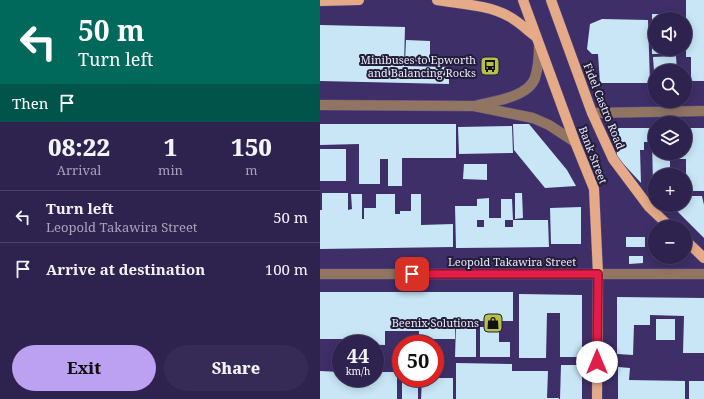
<!DOCTYPE html>
<html lang="en">
<head>
<meta charset="utf-8">
<style>
	body { margin:0; font-family:"Noto Serif",serif; background:#362b56; color:#f1f3f6; height:100vh; display:flex; flex-direction:column; font-size:15px; white-space:nowrap }
	* { box-sizing:border-box; margin:0 }
	p { font-size:13px; color:#a7a4b7 }
	.icon { flex:none; width:22px; height:22px; fill:none; stroke:currentColor; stroke-width:2; stroke-linecap:round; stroke-linejoin:round }
	.map { position:relative; flex:1; overflow:hidden }
	.panel { display:flex; flex-direction:column; background:#2e234f; width:320px }
	.panel>* { flex:none }
	.banner { background:#00695c; color:#fff; overflow:hidden }
	.fabs { position:absolute; left:328px; top:12px; display:grid; gap:8px }
	.fabs a { display:grid; place-items:center; width:44px; height:44px; border-radius:50%; background:#2e234f; box-shadow:0 2px 10px #0003,0 0 0 1px #494066; font-size:20px }
	.speed { position:absolute; left:12px; top:335px; display:flex; gap:8px; font-size:20px; font-weight:700; text-align:center }
	.speed>* { display:grid; place-content:center; width:52px; height:52px; border-radius:50%; background:#2e234f; box-shadow:0 2px 10px #0003,0 0 0 1px #494066; line-height:1 }
	.speed small { font-size:10px; font-weight:400 }
	.speed .limit { border:6px solid #d22; background:#fff; color:#111 }
	.pin { position:absolute; display:grid; place-items:center; width:34px; height:34px; color:#fff; margin:-17px; border-radius:8px; box-shadow:0 2px 6px #0006 }
	.me { position:absolute; width:44px; margin:-22px; rotate:0deg; stroke-linejoin:round; filter:drop-shadow(0 0 3px #0008) }
	.turn { display:flex; align-items:center; gap:14px; height:84px; padding:0 12px; font-size:18px }
	.turn .icon { width:52px; height:52px; stroke-width:2.5 }
	.turn b { display:block; font-size:28px; line-height:34px }
	.then { display:flex; align-items:center; height:38px; padding:0 12px; background:#0003; gap:8px; font-size:15px }
	.eta { display:flex; justify-content:space-evenly; align-items:center; height:68px; text-align:center }
	.eta b { font-size:24px; font-weight:800; line-height:28px }
	.cta { display:flex; gap:8px; margin-top:auto; padding:8px 12px }
	.cta a { flex:1; height:46px; border-radius:24px; background:#bca0f2; color:#111; font-size:16px; font-weight:800; line-height:46px; text-align:center }
	.cta a+a { background:#362b56; color:#f1f3f6 }
	ul { padding:0; list-style:none }
	li { display:flex; align-items:center; gap:12px; height:52px; padding:0 12px; border-top:1px solid #494066 }
	li div { flex:1 }
	li b { display:block; font-size:15px }
	li em { font-style:normal }
	main { display:flex; flex:1; min-height:0 }
	.map>svg:first-child { display:block }
	.building { fill:#c8e6f6; fill-rule:evenodd }
	.lines { fill:none; stroke-linecap:round; stroke-linejoin:round }
	.minor-casing { stroke:#594c80; stroke-width:11 }
	.major-casing { stroke:#594c80; stroke-width:11 }
	.minor { stroke:#917563; stroke-width:10 }
	.major { stroke:#e5ab88; stroke-width:10 }
	.route-casing { stroke:#92132f; stroke-width:10 }
	.route { stroke:#e11d48; stroke-width:7 }
	.labels { text-anchor:middle; stroke-width:4; stroke-linejoin:round; paint-order:stroke }
	.poi-label { font-size:11px; fill:#e9e6fb; stroke:#231e38; text-anchor:end }
	.street-label { font-size:11px; fill:#e9e6fb; stroke:#231e38 }
</style>
</head>
<body>
<main>
<section class="panel">
<div class="banner">
<div class="turn"><svg class="icon" aria-label="left" viewBox="0 0 24 24"><path d="M17 20v-9H6M10 6l-5 5 5 5"/></svg><div><b>50 m</b>Turn left</div></div>
<div class="then">Then<svg class="icon" aria-label="arrive" viewBox="0 0 24 24"><path d="M6 21V4h12l-3 4 3 4H6"/></svg></div>
</div>
<div class="eta">
<div><b>08:22</b><p>Arrival</p></div>
<div><b>1</b><p>min</p></div>
<div><b>150</b><p>m</p></div>
</div>
<ul>
<li><svg class="icon" aria-label="left" viewBox="0 0 24 24"><path d="M17 20v-9H6M10 6l-5 5 5 5"/></svg><div><b>Turn left</b><p>Leopold Takawira Street</p></div><em>50 m</em></li>
<li><svg class="icon" aria-label="arrive" viewBox="0 0 24 24"><path d="M6 21V4h12l-3 4 3 4H6"/></svg><div><b>Arrive at destination</b></div><em>100 m</em></li>
</ul>
<div class="cta"><a>Exit</a><a>Share</a></div>
</section>
<div class="map">
<svg width="384" height="399" viewBox="0 0 384 399">
	<rect width="100%" height="100%" fill="#3e2f69"/>
	<!-- building -->
	<g class="building">
		<polygon points="366,0 384,0 384,81 371,81 371,57 366,57"/>
		<polygon points="332,14 355,14 355,19 335,19 335,49 355,49 355,54 332,54"/>
		<polygon points="282,19 328,20 330,83 280,83 278,54 272,54 267,49 270,24"/>
		<polygon points="0,25 85,27 84,66 129,67 129,84 0,81"/>
		<polygon points="86,40 110,41 110,62 85,61"/>
		<polygon points="356,56 357,71 334,71 333,57"/>
		<polygon points="0,124 136,124 136,158 82,158 82,186 68,186 68,159 60,159 60,184 39,184 39,144 0,145"/>
		<polygon points="193,124 209,124 247,170 256,186 225,188 194,150"/>
		<polygon points="192,126 193,153 139,154 138,127"/>
		<polygon points="298,128 335,128 335,153 365,153 365,128 384,128 384,191 366,191 366,159 350,159 350,175 335,175 335,184 333,184 332,142 324,142 324,150 320,150 321,183 297,157 296,133"/>
		<rect x="0" y="149" width="26" height="32"/>
		<polygon points="144,164 167,164 167,180 143,179"/>
		<polygon points="2,193 28,193 28,210 32,209 31,194 42,194 42,219 44,219 44,208 56,208 56,194 75,194 75,214 80,214 80,211 91,211 91,194 101,194 101,225 133,224 133,247 0,249 0,210 2,210"/>
		<polygon points="195,193 202,193 203,218 195,219"/>
		<polygon points="365,196 382,196 384,205 384,238 351,205 365,205"/>
		<path d="M169,198V218H181V199H192L193,220H185V227H193V220H228L229,247L136,248L135,206H157V199ZM157,220H164V227H157Z"/>
		<polygon points="261,207 261,244 231,244 230,208"/>
		<rect x="306" y="237" width="19" height="10"/>
		<polygon points="309,256 323,256 323,263 309,264"/>
		<polygon points="0,292 193,292 193,321 135,321 135,339 99,339 99,331 65,331 65,345 31,344 31,339 0,339"/>
		<polygon points="199,294 262,295 262,357 240,357 240,313 227,313 226,358 199,358"/>
		<polygon points="297,297 384,298 384,353 363,353 364,316 330,315 330,325 314,325 313,355 297,354"/>
		<rect x="336" y="319" width="19" height="21"/>
		<polygon points="136,325 156,325 156,357 135,357"/>
		<polygon points="160,327 179,327 179,342 190,342 190,357 160,357"/>
		<polygon points="136,363 192,364 192,371 228,371 227,398 239,398 239,399 136,399"/>
		<polygon points="241,365 262,365 262,399 240,399"/>
		<polygon points="298,367 310,368 309,380 365,381 365,399 298,399"/>
		<polygon points="0,371 21,372 21,378 55,378 55,372 77,372 77,399 0,399"/>
		<rect x="82" y="378" width="16" height="21"/>
		<polygon points="102,378 133,378 133,399 101,399"/>
		<rect x="369" y="381" width="15" height="18"/>
	</g>
	<g class="lines">
		<!-- minor casing -->
		<g class="minor-casing">
			<g id="minor">
				<polyline points="0,105 154,106 213,118 229,125 255,142"/>
				<path d="M158,105C175,101 208,97 215,78C218,68 219,57 219,47"/>
				<polyline points="272,113 384,111"/>
				<polyline points="0,274 384,274"/>
			</g>
		</g>
		<!-- major casing -->
		<g class="major-casing">
			<g id="major">
				<path d="M117,0C141,4 169,5 190,17C199,22 207,30 215,36"/>
				<polyline points="203,0 255,142 274,189 278,274 277,399"/>
				<polyline points="231,0 272,113 293,159 329,207 350,227"/>
				<polyline points="0,1 39,0"/>
				<polyline points="365,240 384,258"/>
			</g>
		</g>
		<!-- minor -->
		<use href="#minor" class="minor"/>
		<!-- major -->
		<use href="#major" class="major"/>
	</g>
	<g class="lines">
		<!-- route casing -->
		<g class="route-casing">
			<polyline id="route" points="92,274 278,274 277,362"/>
		</g>
		<!-- route -->
		<use href="#route" class="route"/>
	</g>
	<!-- icons -->
	<defs>
		<g id="bus-square" transform="scale(1)"><rect x="-9" y="-9" width="18" height="18" rx="4" fill="#b9c046" stroke="#231e38"/><path d="M-5-6H5V4H4V6H2V4H-2V6H-4V4H-5ZM-3.5-4V0h7V-4ZM-3.5 1.2v1.5H-2V1.2ZM2 1.2v1.5H3.5V1.2Z" fill="#111"/></g>
		<g id="shop-square" transform="scale(1)"><rect x="-9" y="-9" width="18" height="18" rx="4" fill="#b9c046" stroke="#231e38"/><path d="M-5-2.5h2.3a2.7 3.5 0 0 1 5.4 0H5L5.5 6h-11ZM-1.5-2.5h3a1.5 2.3 0 0 0-3 0Z" fill="#111"/></g>
	</defs>
	<g fill-rule="evenodd">
		<use href="#bus-square" x="170" y="66"/>
		<use href="#shop-square" x="173" y="323"/>
	</g>
	<g class="labels">
		<!-- poi labels -->
		<g class="poi-label">
			<text x="156" y="64">Minibuses to Epworth<tspan x="156" dy="13">and Balancing Rocks</tspan></text>
			<text x="159" y="327">Beenix Solutions</text>
		</g>
		<!-- street labels -->
		<g class="street-label">
			<text transform="translate(284 106) rotate(68)" y="4">Fidel Castro Road</text>
			<text transform="translate(273 155) rotate(69)" y="4">Bank Street</text>
			<text x="192" y="266">Leopold Takawira Street</text>
		</g>
	</g>
</svg>
<div class="fabs">
<a><svg class="icon" aria-label="sound" viewBox="0 0 24 24"><path d="M4 9h4l5-4v14l-5-4H4zM17 9q2 3 0 6"/></svg></a>
<a><svg class="icon" aria-label="search" viewBox="0 0 24 24"><circle cx="10" cy="10" r="6"/><path d="M15 15l6 6"/></svg></a>
<a><svg class="icon" aria-label="layers" viewBox="0 0 24 24"><path d="M12 4l9 5-9 5-9-5zM3 14l9 5 9-5"/></svg></a>
<a>+</a>
<a>−</a>
</div>
<div class="speed"><div>44<small>km/h</small></div><div class="limit">50</div></div>
<div class="pin" style="left:92px;top:274px;background:#d93025"><svg class="icon" aria-label="arrive" viewBox="0 0 24 24"><path d="M6 21V4h12l-3 4 3 4H6"/></svg></div>
<svg class="me" style="left:277px;top:362px" viewBox="-20 -20 40 40"><circle r="19" fill="#fff"/><path d="M0-13L10 11 0 6-10 11z" fill="#e11d48"/></svg>
</div>
</main>
</body>
</html>
